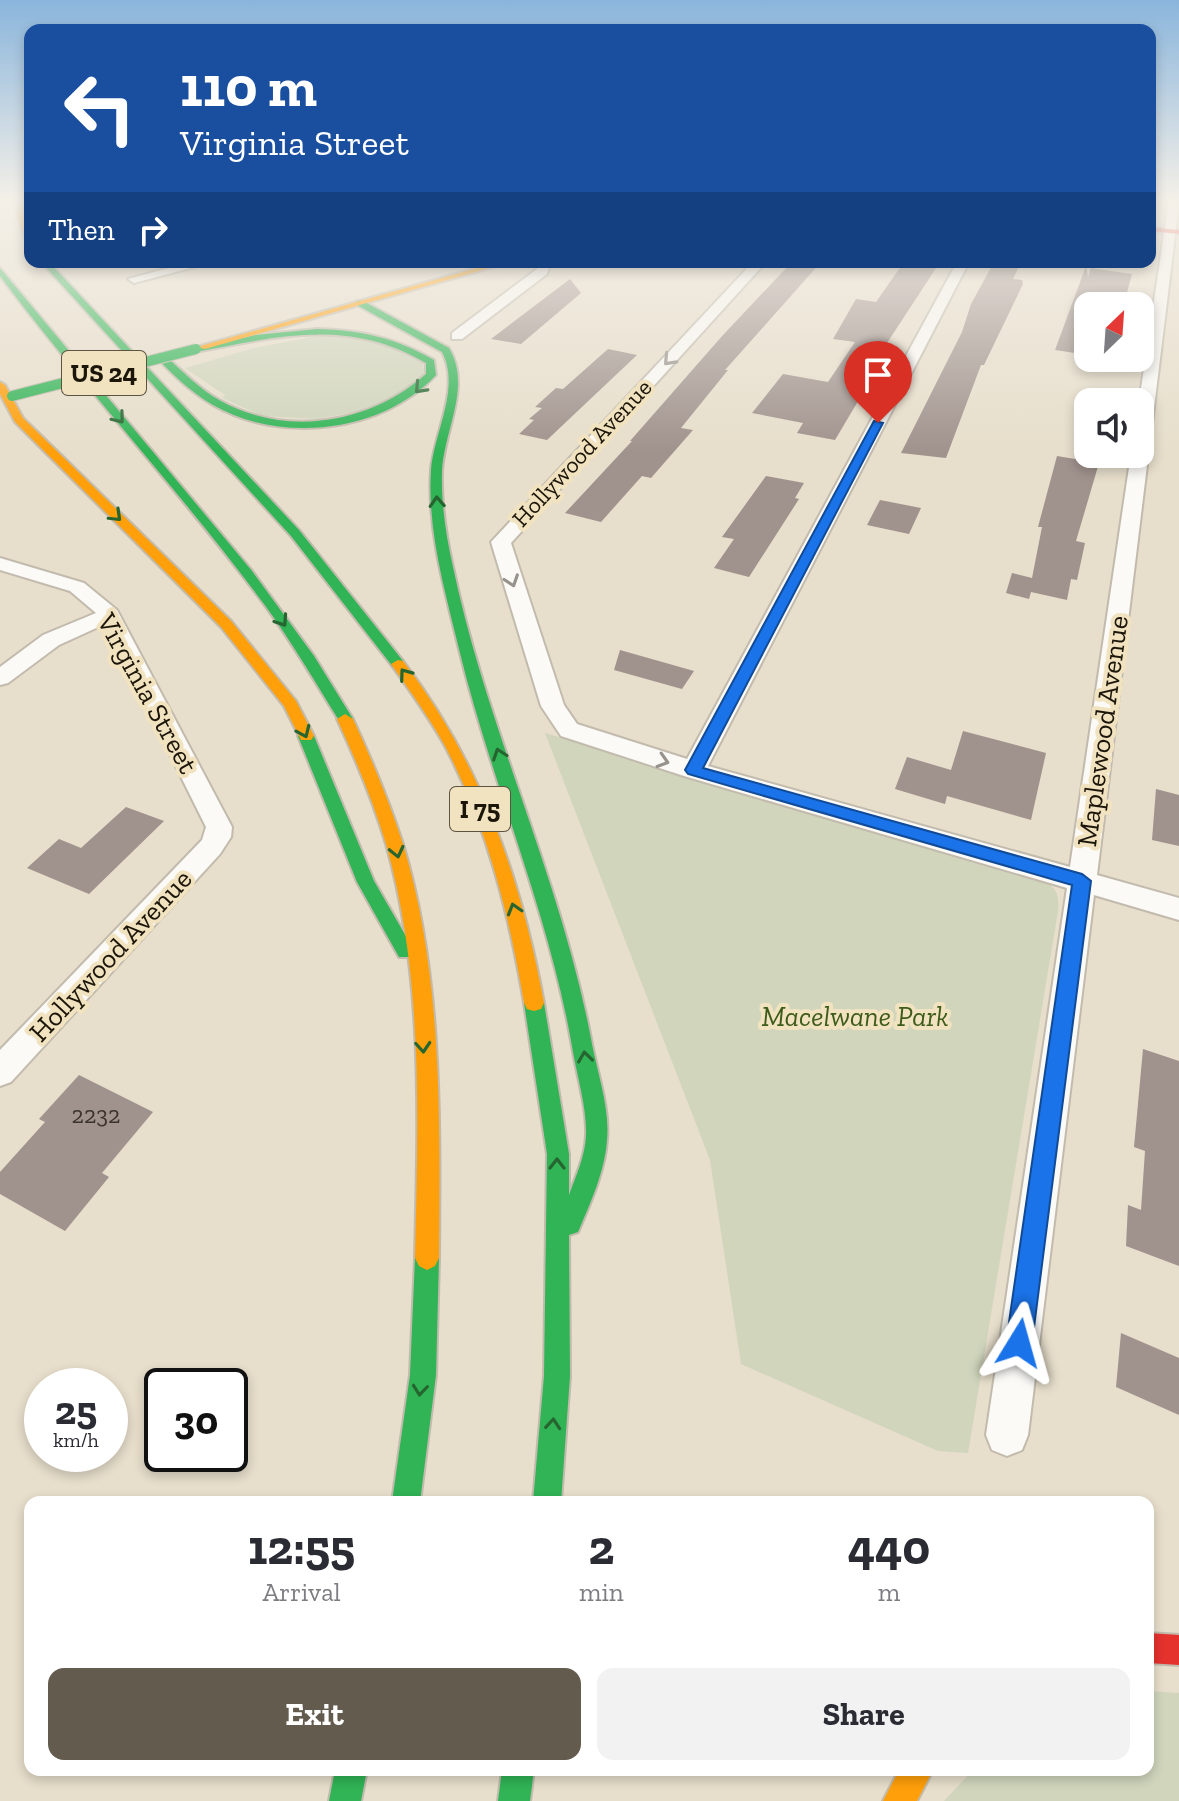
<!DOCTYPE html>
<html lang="en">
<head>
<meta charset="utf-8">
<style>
	body { margin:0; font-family:"Zilla Slab",serif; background:#f2f2f3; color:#2b2b33; height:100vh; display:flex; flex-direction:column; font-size:30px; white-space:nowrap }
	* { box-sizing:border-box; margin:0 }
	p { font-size:26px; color:#7c7c81 }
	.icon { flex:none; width:44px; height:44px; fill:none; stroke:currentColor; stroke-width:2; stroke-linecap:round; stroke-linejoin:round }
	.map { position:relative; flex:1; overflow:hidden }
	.side { position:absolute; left:24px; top:1496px; width:1130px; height:280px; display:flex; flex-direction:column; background:#fff; border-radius:16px; box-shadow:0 4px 12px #0003 }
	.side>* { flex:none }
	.banner { position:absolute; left:24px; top:24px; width:1132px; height:244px; border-radius:16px; box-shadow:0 4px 12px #0003; background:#1a4fa0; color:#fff; overflow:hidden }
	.needle { width:52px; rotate:25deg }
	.fabs { position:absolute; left:1074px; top:292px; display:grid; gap:16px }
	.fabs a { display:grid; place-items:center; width:80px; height:80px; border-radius:16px; background:#fff; box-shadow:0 4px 12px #0003; font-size:40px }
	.speed { position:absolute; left:24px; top:1368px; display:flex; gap:16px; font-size:40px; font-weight:700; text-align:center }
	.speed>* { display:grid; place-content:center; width:104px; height:104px; border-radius:50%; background:#fff; box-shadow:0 4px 12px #0003; line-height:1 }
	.speed small { font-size:20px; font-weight:400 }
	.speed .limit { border:4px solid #111; border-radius:12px; background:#fff; color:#111 }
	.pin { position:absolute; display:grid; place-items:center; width:68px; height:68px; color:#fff; margin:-82px -34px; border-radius:50% 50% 50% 0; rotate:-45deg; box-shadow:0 0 8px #0007 }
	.pin .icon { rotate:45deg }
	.me { position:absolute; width:88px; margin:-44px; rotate:8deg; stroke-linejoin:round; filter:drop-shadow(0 0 6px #0008) }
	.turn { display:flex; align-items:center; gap:28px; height:168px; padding:0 24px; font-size:36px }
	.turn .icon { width:104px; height:104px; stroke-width:2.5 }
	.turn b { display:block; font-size:56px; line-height:68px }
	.then { display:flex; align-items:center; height:76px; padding:0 24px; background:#0003; gap:16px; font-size:30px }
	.eta { display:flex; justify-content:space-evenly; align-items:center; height:136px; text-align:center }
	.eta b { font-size:48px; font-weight:700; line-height:56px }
	.button { display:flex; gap:16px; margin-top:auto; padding:16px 24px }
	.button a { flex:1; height:92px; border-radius:16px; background:#635c4e; color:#fff; font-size:32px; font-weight:700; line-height:92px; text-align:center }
	.button a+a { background:#f2f2f3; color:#2b2b33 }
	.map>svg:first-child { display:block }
	.green { fill:#d0d5bc }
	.building { fill:#a0928d }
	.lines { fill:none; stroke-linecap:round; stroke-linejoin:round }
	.street-casing { stroke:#c2bbad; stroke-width:4 }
	.fast-casing { stroke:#c2bbad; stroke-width:4 }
	.slow-casing { stroke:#c2bbad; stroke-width:4 }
	.jam-casing { stroke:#c2bbad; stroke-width:4 }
	.street { fill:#fbfaf7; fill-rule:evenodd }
	.fast { fill:#30b455; fill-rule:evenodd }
	.slow { fill:#ff9f0a; fill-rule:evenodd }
	.jam { fill:#e5322d; fill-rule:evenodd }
	.fast-bridge-casing { stroke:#c2bbad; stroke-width:12; stroke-linecap:butt }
	.fast-bridge { stroke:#30b455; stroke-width:10 }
	.oneway { stroke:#97938c }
	.oneway2 { stroke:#266530 }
	.route { fill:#1a73e8; stroke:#114b97; stroke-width:2 }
	.labels { text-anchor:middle; stroke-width:8; stroke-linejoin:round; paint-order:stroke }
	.far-street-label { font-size:24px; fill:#1c160a; stroke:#f2e3c0 }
	.number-label { font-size:24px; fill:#3d352b }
	.shield { fill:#f2e3c0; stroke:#5c5441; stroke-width:2 }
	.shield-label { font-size:26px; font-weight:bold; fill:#1c160a }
	.street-label { font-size:28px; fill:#1c160a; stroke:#f2e3c0 }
	.park-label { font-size:28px; font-style:italic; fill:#3d5b1a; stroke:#f2e3c0 }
</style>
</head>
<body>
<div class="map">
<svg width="1179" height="1801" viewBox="0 0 1179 1801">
	<rect width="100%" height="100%" fill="#e7decb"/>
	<!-- green -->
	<g class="green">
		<polygon points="318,336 370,338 423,363 425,374 379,408 316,419 262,416 222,398 225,395 185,368 254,348"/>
		<path d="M545,733L1038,878C1055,887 1060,891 1058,911L968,1453L938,1451L741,1364L710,1160Z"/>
		<polygon points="1148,1691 1179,1693 1179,1801 944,1801 973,1770 1148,1770"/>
	</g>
	<!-- building -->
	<g class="building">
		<polygon points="792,262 821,262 725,370 728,370 681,428 693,430 651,478 642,476 601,522 565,513 632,441 630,441 723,335"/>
		<polygon points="904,262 940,262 887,343 892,344 835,440 797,433 803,423 752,413 783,374 828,382 855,342 833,339 856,299 876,302"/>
		<polygon points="994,262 1021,262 1013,279 1022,280 1023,284 984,365 981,365 946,458 901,453 962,332 971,304"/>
		<polygon points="1086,266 1088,277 1091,268 1132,274 1125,300 1088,294 1088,355 1055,350"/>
		<polygon points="570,279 581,293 521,344 491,339"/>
		<polygon points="608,349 637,355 547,440 519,434 534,420 529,419 542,408 535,407 556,388 563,389"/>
		<polygon points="1057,456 1099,463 1076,541 1085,543 1077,580 1071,579 1067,600 1031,592 1029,599 1006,593 1012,573 1032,578 1042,527 1038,527"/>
		<polygon points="766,476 804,483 795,498 799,499 749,577 714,568 734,539 722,537"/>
		<polygon points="880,500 921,508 909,534 867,525"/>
		<polygon points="620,650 694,671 682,689 614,670"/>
		<polygon points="963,731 1046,753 1031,820 947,796 945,804 895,789 907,757 951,770"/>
		<polygon points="1156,789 1179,795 1179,846 1152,840"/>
		<polygon points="126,807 164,821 89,894 27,868 59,839 81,848"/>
		<polygon points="1143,1049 1179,1061 1179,1266 1126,1246 1128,1205 1141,1210 1145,1151 1134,1147"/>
		<polygon points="79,1075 153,1112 102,1173 109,1177 65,1231 0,1194 0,1172 45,1122 39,1119"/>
		<polygon points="1121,1333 1179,1358 1179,1415 1116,1387"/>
	</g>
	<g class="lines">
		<!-- street casing -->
		<g class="street-casing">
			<g id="street">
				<polygon points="1169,200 1179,200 1179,203 1097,875 1179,898 1179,920 1094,895 1028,1435 1022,1450 1007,1456 992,1450 986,1435 1067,888 684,776 561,736 541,706 491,542 753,262 766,262 511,543 564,705 577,724 687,759 957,262 969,262 708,766 1070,867 1131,454 1140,454 1139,402"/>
				<polygon points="191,262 213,262 134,283 128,279"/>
				<polygon points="539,262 551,262 547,274 462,339 452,339 452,333 537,269"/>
				<polygon points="0,558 84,583 117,610 232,827 231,837 220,854 11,1082 0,1086 0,1050 202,840 206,827 105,624 59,645 8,683 0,685 0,667 43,635 96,613 70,591 0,570"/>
			</g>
		</g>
		<!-- fast casing -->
		<g class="fast-casing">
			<g id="fast">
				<polygon points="41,262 49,262 299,530 403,661 403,667 393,667 291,536"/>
				<path d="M0,268L252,571L314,656L353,719L350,722H340C315,682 292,642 264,604C180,491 84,388 0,276Z"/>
				<path d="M357,301H363L449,348C472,386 444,430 442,471C441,504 446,536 453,567C487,730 562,881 592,1044C598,1075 610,1109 607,1140C605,1171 590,1204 578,1232L569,1235L570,1376L561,1502H533L544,1376L547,1154L524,1003L527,997L534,995L541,997L544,1003L569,1154V1195C576,1176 585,1156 586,1136C587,1109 578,1080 573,1052C550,914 492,785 459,649C445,591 427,530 431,470C434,432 461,388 442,352L357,305Z"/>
				<path d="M317,329C361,330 396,338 434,360L436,375C382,433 281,444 213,405C192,393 172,374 156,357L164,355C183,371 200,390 221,401C288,438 371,423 426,374V363C349,318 279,336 196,352L191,349L256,335Z"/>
				<polygon points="306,731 314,736 374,881 415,952 413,957 399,957 357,882 298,736"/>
				<polygon points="427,1246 435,1250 439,1258 436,1375 420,1502 392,1502 410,1375 415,1258 419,1250"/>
				<polygon points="335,1770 367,1770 361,1801 329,1801"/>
				<polygon points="502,1770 534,1770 530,1801 498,1801"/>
			</g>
		</g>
		<!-- slow casing -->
		<g class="slow-casing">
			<g id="slow">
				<path d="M22,200H28C24,216 30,226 30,242L26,240L17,214Z"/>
				<polygon points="498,262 511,262 205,349 197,347"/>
				<polygon points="0,382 5,385 23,418 231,621 296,701 314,736 311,740 301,740 284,706 221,627 15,422 0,394"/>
				<path d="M398,660L403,661C481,763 521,878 544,1003L541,1009L534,1011L527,1009L524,1003C509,914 487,826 445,746C429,717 410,691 391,664Z"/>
				<path d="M345,714L353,719C372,760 389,801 403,844C443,976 440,1121 439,1258L435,1266L427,1270L419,1266L415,1258C418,1121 424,977 386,844C373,801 356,760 337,719Z"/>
				<polygon points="899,1770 933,1770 917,1801 883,1801"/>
			</g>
		</g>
		<!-- jam casing -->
		<g class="jam-casing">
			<g id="jam">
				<polygon points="1150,227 1179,230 1179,234 1150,231"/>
				<polygon points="1148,1633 1179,1635 1179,1665 1148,1663"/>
			</g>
		</g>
		<!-- street -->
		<use href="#street" class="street"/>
		<!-- fast -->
		<use href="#fast" class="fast"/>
		<!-- slow -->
		<use href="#slow" class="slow"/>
		<!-- jam -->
		<use href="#jam" class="jam"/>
		<!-- fast-bridge casing -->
		<g class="fast-bridge-casing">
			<polyline id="fast-bridge" points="12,396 196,349"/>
		</g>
		<!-- fast-bridge -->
		<use href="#fast-bridge" class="fast-bridge"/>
	</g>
	<!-- one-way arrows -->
	<defs><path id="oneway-chevron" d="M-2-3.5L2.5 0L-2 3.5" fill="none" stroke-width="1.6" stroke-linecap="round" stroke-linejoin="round" transform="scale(2)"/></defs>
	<g class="oneway">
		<use href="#oneway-chevron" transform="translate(669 360) rotate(133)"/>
		<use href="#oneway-chevron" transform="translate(512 581) rotate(71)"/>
		<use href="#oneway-chevron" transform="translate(663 761) rotate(17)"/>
	</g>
	<g class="oneway2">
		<use href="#oneway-chevron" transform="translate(420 388) rotate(133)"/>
		<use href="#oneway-chevron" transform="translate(119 418) rotate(51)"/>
		<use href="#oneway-chevron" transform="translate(437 502) rotate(-93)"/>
		<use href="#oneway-chevron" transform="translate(116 516) rotate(44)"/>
		<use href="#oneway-chevron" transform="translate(282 621) rotate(56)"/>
		<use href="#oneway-chevron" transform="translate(405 674) rotate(-126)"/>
		<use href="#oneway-chevron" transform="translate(304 732) rotate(66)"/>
		<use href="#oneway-chevron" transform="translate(499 754) rotate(-109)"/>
		<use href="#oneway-chevron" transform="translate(397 852) rotate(77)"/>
		<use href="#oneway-chevron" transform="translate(514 909) rotate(-107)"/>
		<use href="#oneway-chevron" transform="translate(423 1047) rotate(86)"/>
		<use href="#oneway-chevron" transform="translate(585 1057) rotate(-98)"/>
		<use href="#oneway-chevron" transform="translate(557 1164) rotate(-90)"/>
		<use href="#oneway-chevron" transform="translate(420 1390) rotate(96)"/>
		<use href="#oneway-chevron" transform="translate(553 1424) rotate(-85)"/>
	</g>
	<!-- sky -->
	<linearGradient id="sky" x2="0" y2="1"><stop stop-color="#8ab5dc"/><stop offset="0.44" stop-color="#f4f0e8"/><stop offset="1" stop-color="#f4f0e8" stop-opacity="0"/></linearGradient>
	<rect width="1179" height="452" fill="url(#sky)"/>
	<!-- route -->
	<polygon class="route" points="874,421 883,423 703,768 1082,874 1091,881 1032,1343 1028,1352 1019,1355 1010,1352 1006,1343 1072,885 688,774 685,770"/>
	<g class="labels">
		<!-- far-street labels -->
		<g class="far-street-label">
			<text transform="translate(582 453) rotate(-47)" y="8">Hollywood Avenue</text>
		</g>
		<!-- number labels -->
		<g class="number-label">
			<text x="96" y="1123">2232</text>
		</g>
		<!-- shield labels -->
		<g class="shield">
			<rect x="62" y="351" width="84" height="44" rx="6"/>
			<rect x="450" y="787" width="60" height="44" rx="6"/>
		</g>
		<g class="shield-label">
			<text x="104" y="382">US 24</text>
			<text x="480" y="818">I 75</text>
		</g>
		<!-- street labels -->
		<g class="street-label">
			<text transform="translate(148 693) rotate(61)" y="10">Virginia Street</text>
			<text transform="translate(1102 731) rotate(-82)" y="10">Maplewood Avenue</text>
			<text transform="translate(110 955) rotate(-47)" y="10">Hollywood Avenue</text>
		</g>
		<!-- park labels -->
		<g class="park-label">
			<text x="855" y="1026">Macelwane Park</text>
		</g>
	</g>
</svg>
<div class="fabs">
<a><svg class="needle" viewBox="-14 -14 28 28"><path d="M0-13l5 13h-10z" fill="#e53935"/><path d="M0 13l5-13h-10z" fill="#7c7c81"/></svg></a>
<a><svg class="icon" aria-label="sound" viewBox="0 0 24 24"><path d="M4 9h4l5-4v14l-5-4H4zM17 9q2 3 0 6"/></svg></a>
</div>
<div class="speed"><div>25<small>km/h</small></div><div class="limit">30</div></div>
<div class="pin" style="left:878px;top:423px;background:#d93025"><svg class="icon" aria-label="arrive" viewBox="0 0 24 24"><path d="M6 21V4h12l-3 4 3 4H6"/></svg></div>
<svg class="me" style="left:1019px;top:1343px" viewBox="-20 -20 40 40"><path d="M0-17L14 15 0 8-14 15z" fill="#1a73e8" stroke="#fff" stroke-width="4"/></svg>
<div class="banner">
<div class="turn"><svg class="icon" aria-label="left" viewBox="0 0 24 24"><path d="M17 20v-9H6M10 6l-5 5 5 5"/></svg><div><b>110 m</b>Virginia Street</div></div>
<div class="then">Then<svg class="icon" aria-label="right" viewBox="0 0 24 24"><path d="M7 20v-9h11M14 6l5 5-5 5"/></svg></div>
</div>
<section class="side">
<div class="eta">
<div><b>12:55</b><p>Arrival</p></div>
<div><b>2</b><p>min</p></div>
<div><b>440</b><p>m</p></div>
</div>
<div class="button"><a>Exit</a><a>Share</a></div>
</section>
</div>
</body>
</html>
